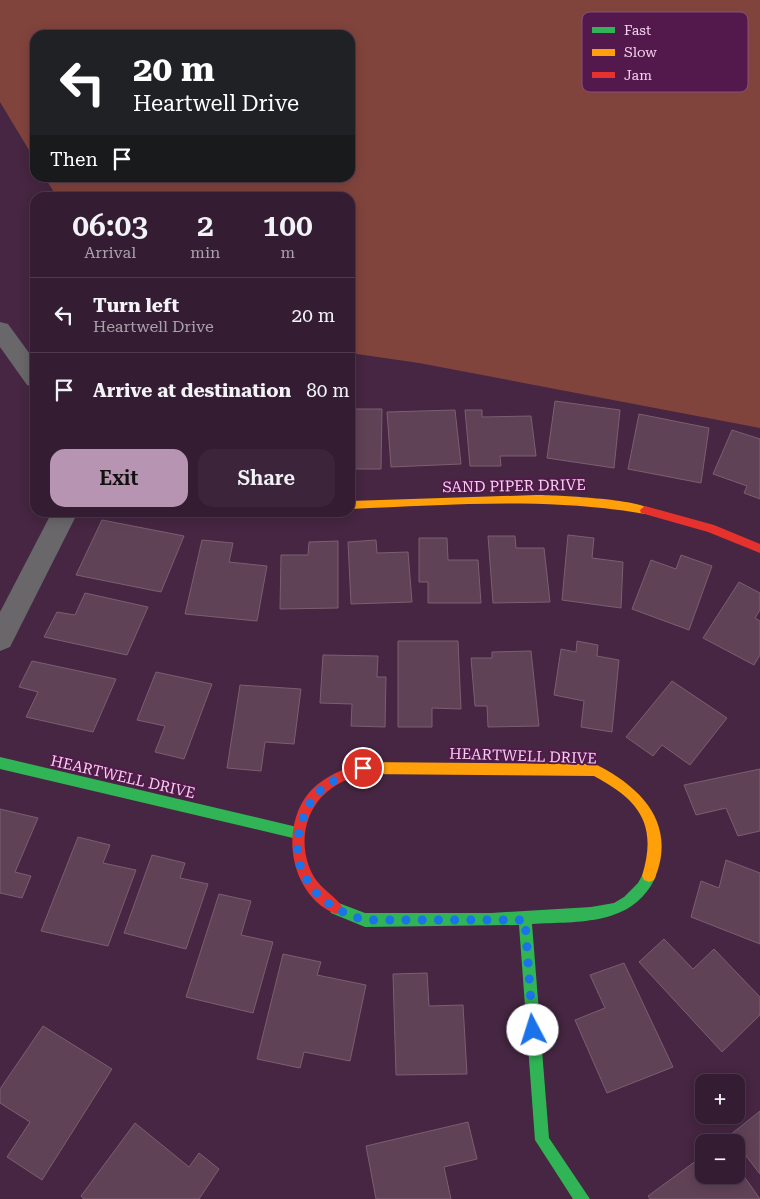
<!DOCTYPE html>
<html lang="en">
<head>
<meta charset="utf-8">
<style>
	body { margin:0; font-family:"Roboto Serif",serif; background:#3c253a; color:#f1f3f6; height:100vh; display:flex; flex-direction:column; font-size:19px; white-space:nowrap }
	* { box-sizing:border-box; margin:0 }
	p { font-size:16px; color:#a9a1ac }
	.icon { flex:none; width:28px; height:28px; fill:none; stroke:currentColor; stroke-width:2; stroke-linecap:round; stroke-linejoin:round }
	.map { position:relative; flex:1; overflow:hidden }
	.panel { position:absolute; left:30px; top:192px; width:325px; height:325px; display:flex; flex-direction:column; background:#341c32; border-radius:15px; box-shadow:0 2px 12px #0003,0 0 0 1px #4e3a4d }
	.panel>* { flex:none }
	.guide { position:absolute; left:30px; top:30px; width:325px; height:152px; border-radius:15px; box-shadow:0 2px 12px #0003,0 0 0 1px #4e3a4d; background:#202124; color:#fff; overflow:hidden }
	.fabs { position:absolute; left:695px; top:1074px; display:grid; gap:10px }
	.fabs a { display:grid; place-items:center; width:50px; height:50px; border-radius:10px; background:#341c32; box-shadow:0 2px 12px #0003,0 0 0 1px #4e3a4d; font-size:25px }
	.pin { position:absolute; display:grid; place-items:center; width:42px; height:42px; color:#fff; margin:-21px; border:2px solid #fff; border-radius:50%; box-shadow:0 1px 5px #0007 }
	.me { position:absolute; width:55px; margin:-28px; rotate:355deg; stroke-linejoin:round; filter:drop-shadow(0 0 4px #0008) }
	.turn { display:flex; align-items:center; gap:18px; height:105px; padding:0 20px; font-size:22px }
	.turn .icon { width:65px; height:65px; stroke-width:2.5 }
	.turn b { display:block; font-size:35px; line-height:42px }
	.then { display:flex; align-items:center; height:48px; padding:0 20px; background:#0003; gap:10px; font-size:19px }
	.eta { display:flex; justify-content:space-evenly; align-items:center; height:85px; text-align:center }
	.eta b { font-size:30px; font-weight:600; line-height:35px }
	.button { display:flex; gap:10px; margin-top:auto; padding:10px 20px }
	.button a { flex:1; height:58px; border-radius:15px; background:#b794b1; color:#111; font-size:20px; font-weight:600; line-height:58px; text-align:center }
	.button a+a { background:#3c253a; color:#f1f3f6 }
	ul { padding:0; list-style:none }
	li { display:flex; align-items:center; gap:15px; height:75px; padding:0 20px; border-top:1px solid #4e3a4d }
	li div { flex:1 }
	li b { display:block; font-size:19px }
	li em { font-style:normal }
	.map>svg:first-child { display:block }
	.green { fill:#81443d }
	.building { fill:#604257; stroke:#7b5e71 }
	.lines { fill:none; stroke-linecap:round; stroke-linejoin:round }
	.street { fill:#696769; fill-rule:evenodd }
	.fast { fill:#30b455; fill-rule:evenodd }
	.slow { fill:#ff9f0a; fill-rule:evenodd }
	.jam { fill:#e5322d; fill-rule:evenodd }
	.route { stroke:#1a73e8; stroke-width:9; stroke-dasharray:0 16.2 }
	.labels { text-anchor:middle; stroke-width:4; stroke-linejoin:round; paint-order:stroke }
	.street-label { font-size:15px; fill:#f4d0ed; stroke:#53194c }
	.key { fill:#53194c; stroke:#83507c; stroke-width:1 }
	.key-label { font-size:14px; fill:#f4d0ed }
</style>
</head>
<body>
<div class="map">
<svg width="760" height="1199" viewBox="0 0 760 1199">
	<rect width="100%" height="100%" fill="#462642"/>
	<!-- green -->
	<polygon class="green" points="0,0 760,0 760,428 419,363 350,353 350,198 57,197 45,178 350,178 350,35 35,35 35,160 0,102"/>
	<!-- building -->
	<g class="building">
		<polygon points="555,401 620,410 614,468 547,458"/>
		<polygon points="350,409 382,409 381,469 352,469 352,465 350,465"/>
		<polygon points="455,410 461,464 391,467 387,412"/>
		<polygon points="465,410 482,410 482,417 531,416 536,456 500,456 501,466 470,466"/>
		<polygon points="639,414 709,428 701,483 628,469"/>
		<polygon points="732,430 760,439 760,499 744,493 747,486 713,474"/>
		<polygon points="102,520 184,536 161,592 76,575"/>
		<polygon points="568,535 594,538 592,558 623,562 621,608 562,600"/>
		<polygon points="488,536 515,536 516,548 544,548 550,602 493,603"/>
		<polygon points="419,538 447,538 448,560 478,560 481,603 428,603 428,582 419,582"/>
		<polygon points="202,540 233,543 229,562 267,566 257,621 185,614"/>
		<polygon points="376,540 377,553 408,552 412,602 351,604 348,542"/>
		<polygon points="338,541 338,608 280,609 281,555 308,555 309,542"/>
		<polygon points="681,555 712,566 689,630 632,609 651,560 676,569"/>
		<polygon points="739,582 760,593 760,610 755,618 760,621 760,655 754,665 703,638"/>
		<polygon points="85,593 148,607 127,655 44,637 57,612 75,615"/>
		<polygon points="398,641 458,641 461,709 432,708 432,727 398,727"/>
		<polygon points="577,641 598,645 597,656 619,660 612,732 581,727 584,701 554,695 561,649 576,652"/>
		<polygon points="531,651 539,726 488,727 487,706 475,706 471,658 492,658 492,652"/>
		<polygon points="323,655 378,656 377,677 386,677 385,727 351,726 352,704 320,703"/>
		<polygon points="32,661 116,679 93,732 26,717 38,692 19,687"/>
		<polygon points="156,672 212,684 184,759 155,752 165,726 137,720"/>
		<polygon points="672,681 727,718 690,765 662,745 653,756 626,737"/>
		<polygon points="240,685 301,689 294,744 265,742 261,771 227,768"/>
		<polygon points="760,769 760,831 738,836 726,808 696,815 684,785"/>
		<polygon points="0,809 38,818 15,872 31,876 22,898 0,893"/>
		<polygon points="78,837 110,845 103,863 136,870 108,946 41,931"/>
		<polygon points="152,855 185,863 180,878 208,884 186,949 124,933"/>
		<polygon points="726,860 760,873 760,944 691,917 701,881 719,888"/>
		<polygon points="219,894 251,901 241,935 273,942 253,1013 186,997"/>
		<polygon points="664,939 693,969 714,949 760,997 760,1015 722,1052 639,962"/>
		<polygon points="283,954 321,962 317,975 366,985 350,1061 304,1052 300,1068 257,1059"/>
		<polygon points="624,963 673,1067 607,1093 575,1020 605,1008 590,975"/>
		<polygon points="427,973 429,1006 463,1005 467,1074 396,1075 393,974"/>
		<polygon points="43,1026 112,1069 42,1180 7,1157 30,1122 0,1103 0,1089"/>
		<polygon points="760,1111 760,1174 730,1135"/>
		<polygon points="468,1122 477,1159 444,1167 451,1199 376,1199 366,1146"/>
		<polygon points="135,1123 189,1167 199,1153 219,1169 199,1199 84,1199 81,1196"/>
		<polygon points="704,1155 704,1175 736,1175 736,1165 760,1199 650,1199 648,1196"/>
	</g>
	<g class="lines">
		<!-- street -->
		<g class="street">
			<polygon points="0,322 8,324 35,361 35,388 27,385 0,347"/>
			<polygon points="52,512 78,512 10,647 0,651 0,612"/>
		</g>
		<!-- fast -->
		<g class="fast">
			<polygon points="0,757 297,827 302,829 303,833 302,837 297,839 0,769"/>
			<path d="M649,870L654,872L656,876C633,927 579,921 532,924L549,1138L590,1199H573L535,1140L519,925L365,927L331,913L329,908L331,903L336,902L365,913H491L591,907L614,903L624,897L638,883L644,872Z"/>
		</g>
		<!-- slow -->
		<g class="slow">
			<path d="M536,495C553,495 643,499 650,510L645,514C547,497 449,505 350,509V501Z"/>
			<path d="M363,762L595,764L599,766C645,790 677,827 654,880L649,882L644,880L642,876C658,824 639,800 594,776L363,774L359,772L357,768L359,764Z"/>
		</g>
		<!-- jam -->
		<g class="jam">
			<polygon points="645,506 714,525 760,544 760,553 708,532 641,513 640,510"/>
			<path d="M363,762L367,764L369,768L367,772C355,777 343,780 332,788C303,808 297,847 314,877C321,889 338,898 343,908L341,913L336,914C293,897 280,835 305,798C319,778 341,770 363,762Z"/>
		</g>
	</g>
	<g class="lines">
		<!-- route -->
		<path class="route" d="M363,768C348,773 335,778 322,789C312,797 306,809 302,821C285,870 318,908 365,920H525L533,1030"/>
	</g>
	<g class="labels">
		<!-- street labels -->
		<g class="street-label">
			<text transform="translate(514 486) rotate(-1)" y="5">SAND PIPER DRIVE</text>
			<text transform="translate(523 756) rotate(2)" y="5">HEARTWELL DRIVE</text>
			<text transform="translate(123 777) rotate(13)" y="5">HEARTWELL DRIVE</text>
		</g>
	</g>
	<!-- legend -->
	<rect x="582" y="12" width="166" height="80" rx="8" class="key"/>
	<rect x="592" y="27" width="23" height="6" fill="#30b455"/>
	<rect x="592" y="49" width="23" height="7" fill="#ff9f0a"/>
	<rect x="592" y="72" width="23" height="6" fill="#e5322d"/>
	<g class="key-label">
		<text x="624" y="35">Fast</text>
		<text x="624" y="57">Slow</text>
		<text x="624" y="80">Jam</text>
	</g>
</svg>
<div class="fabs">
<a>+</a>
<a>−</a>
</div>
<div class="pin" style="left:363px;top:768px;background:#d93025"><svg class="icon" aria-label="arrive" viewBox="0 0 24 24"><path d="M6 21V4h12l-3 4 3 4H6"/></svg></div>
<svg class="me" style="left:533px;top:1030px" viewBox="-20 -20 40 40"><circle r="19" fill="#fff"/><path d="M0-13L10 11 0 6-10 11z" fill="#1a73e8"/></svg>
<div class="guide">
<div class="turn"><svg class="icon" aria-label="left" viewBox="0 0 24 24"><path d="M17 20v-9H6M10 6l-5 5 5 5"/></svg><div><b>20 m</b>Heartwell Drive</div></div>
<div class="then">Then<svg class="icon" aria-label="arrive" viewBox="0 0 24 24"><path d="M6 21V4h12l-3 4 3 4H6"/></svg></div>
</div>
<section class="panel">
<div class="eta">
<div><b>06:03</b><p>Arrival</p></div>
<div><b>2</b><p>min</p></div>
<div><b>100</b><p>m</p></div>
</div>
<ul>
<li><svg class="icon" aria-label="left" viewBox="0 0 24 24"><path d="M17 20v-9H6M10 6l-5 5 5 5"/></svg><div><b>Turn left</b><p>Heartwell Drive</p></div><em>20 m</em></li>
<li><svg class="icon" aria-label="arrive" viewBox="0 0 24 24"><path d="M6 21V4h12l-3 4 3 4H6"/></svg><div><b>Arrive at destination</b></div><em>80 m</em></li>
</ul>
<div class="button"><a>Exit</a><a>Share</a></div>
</section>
</div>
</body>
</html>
